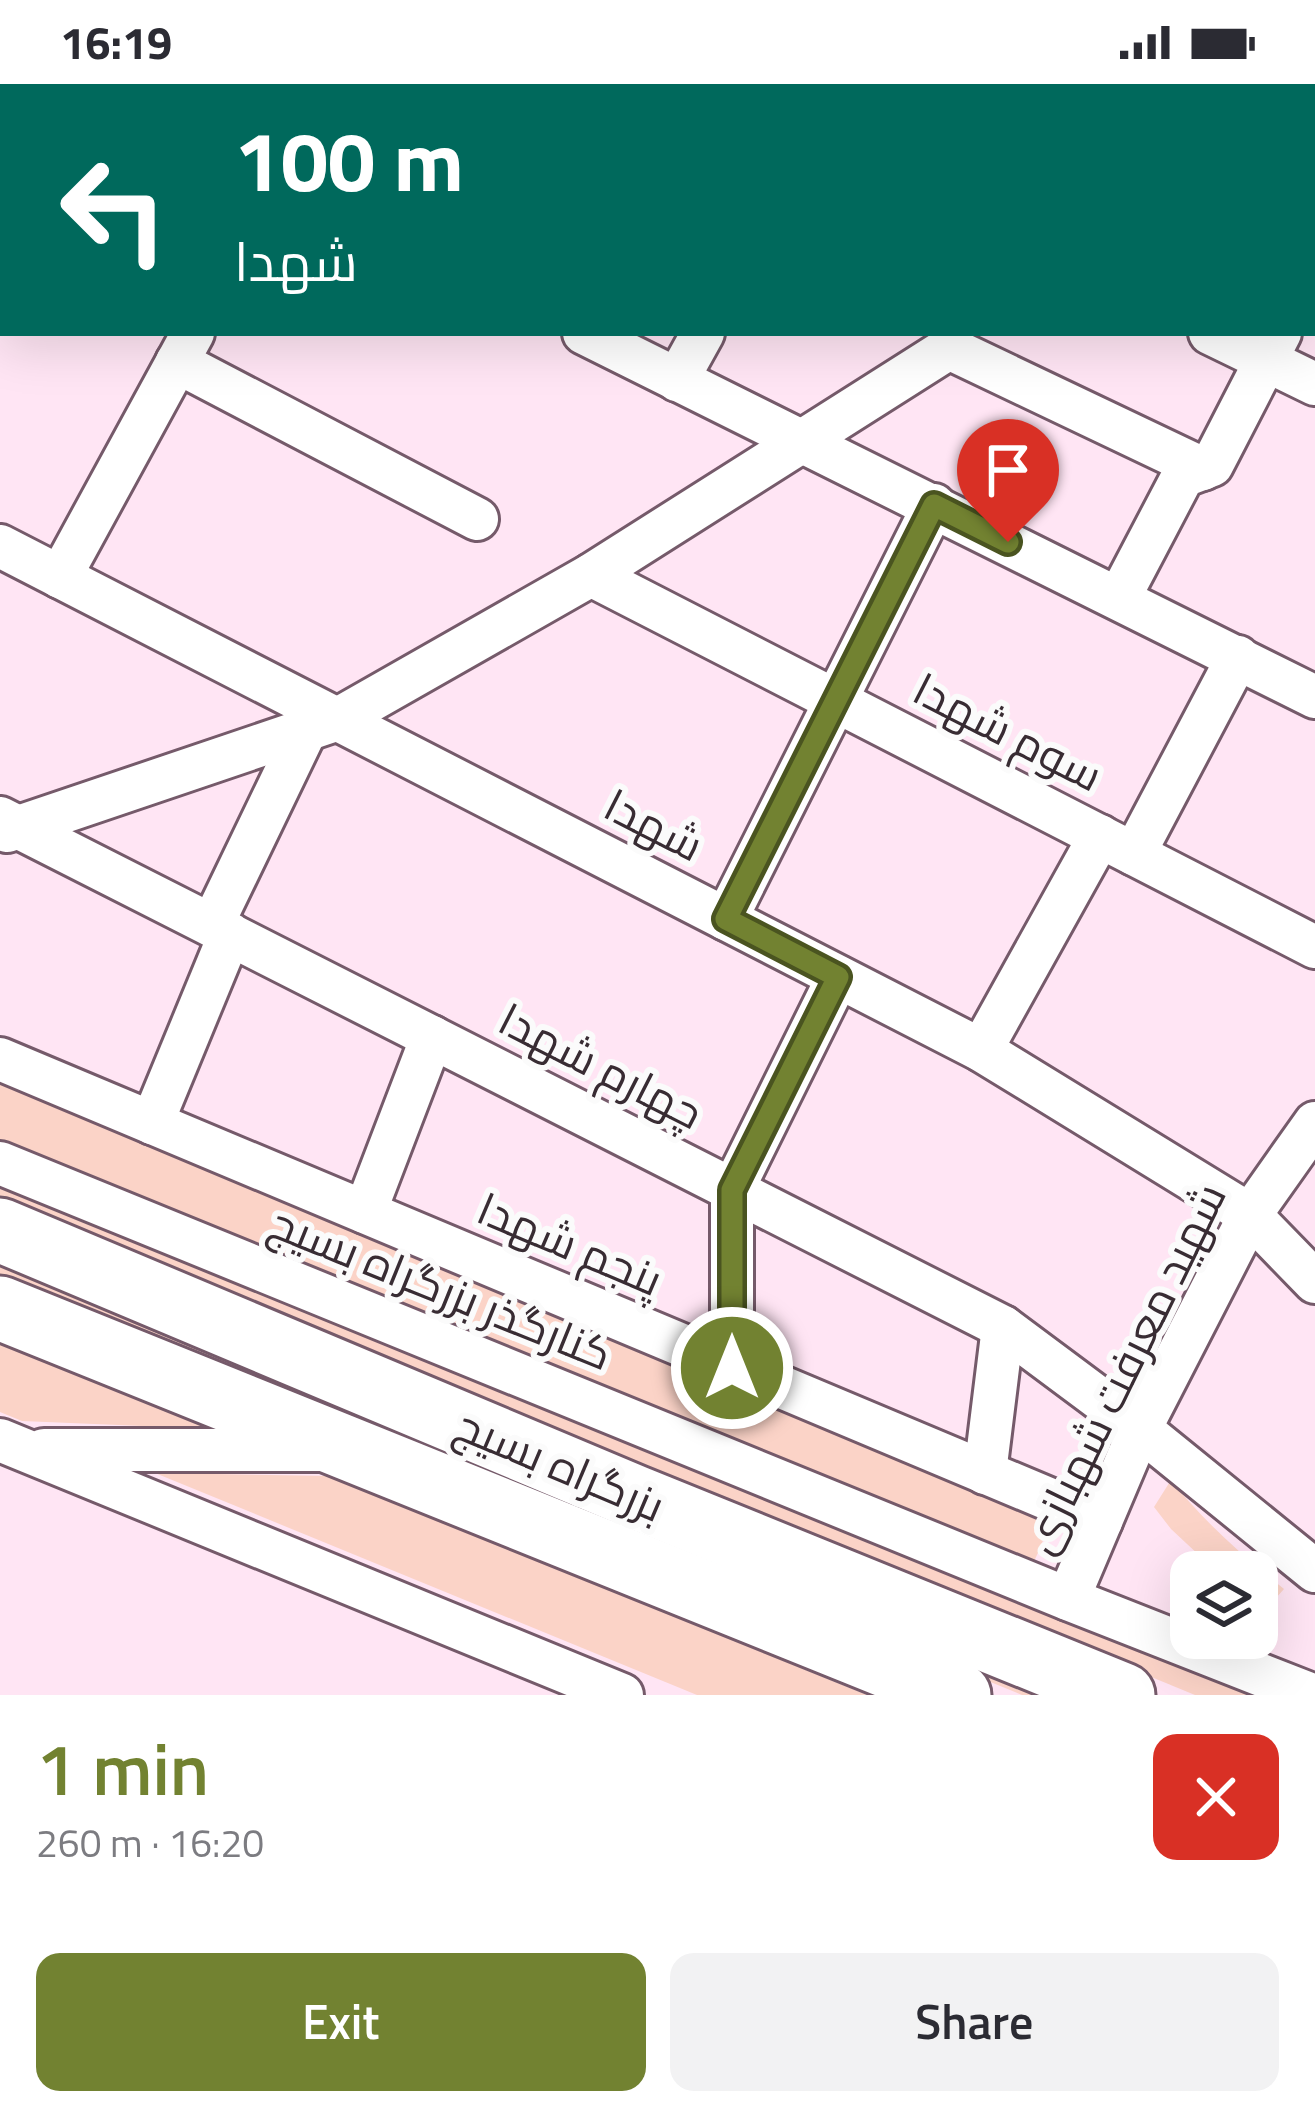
<!DOCTYPE html>
<html lang="en">
<head>
<meta charset="utf-8">
<style>
	body { margin:0; font-family:"Titillium Web",Cairo,sans-serif; background:#f2f2f3; color:#2b2b33; height:100vh; display:flex; flex-direction:column; font-size:45px; white-space:nowrap }
	* { box-sizing:border-box; margin:0 }
	p { font-size:39px; color:#7c7c81 }
	.icon { flex:none; width:66px; height:66px; fill:none; stroke:currentColor; stroke-width:2; stroke-linecap:round; stroke-linejoin:round }
	.map { position:relative; height:1611px; overflow:hidden }
	.panel { display:flex; flex-direction:column; background:#fff; flex:1 }
	.panel>* { flex:none }
	.hud { position:absolute; left:0px; top:0px; width:1317px; height:252px; box-shadow:0 12px 48px #0002; background:#00695c; color:#fff; overflow:hidden }
	.controls { position:absolute; left:1170px; top:1467px; display:grid; gap:24px }
	.controls a { display:grid; place-items:center; width:108px; height:108px; border-radius:24px; background:#fff; box-shadow:0 12px 48px #0002; font-size:60px }
	.pin { position:absolute; display:grid; place-items:center; width:102px; height:102px; color:#fff; margin:-123px -51px; border-radius:50% 50% 50% 0; rotate:-45deg; box-shadow:0 0 12px #0007 }
	.pin .icon { rotate:45deg }
	.me { position:absolute; width:132px; margin:-66px; rotate:0deg; stroke-linejoin:round; filter:drop-shadow(0 0 9px #0008) }
	.turn { display:flex; align-items:center; gap:42px; height:252px; padding:0 36px; font-size:54px }
	.turn .icon { width:156px; height:156px; stroke-width:2.5 }
	.turn b { display:block; font-size:84px; line-height:102px }
	.round { display:grid; place-items:center; flex:none; width:126px; height:126px; border-radius:24px; background:#f2f2f3 }
	.headline { display:flex; align-items:center; justify-content:space-between; height:204px; padding:0 36px }
	h1 { font-size:72px; font-weight:600; line-height:90px; color:#728231 }
	.button { display:flex; gap:24px; margin-top:auto; padding:24px 36px }
	.button a { flex:1; height:138px; border-radius:24px; background:#728231; color:#fff; font-size:48px; font-weight:600; line-height:138px; text-align:center }
	.button a+a { background:#f2f2f3; color:#2b2b33 }
	.status { display:flex; justify-content:space-between; align-items:center; height:84px; padding:0 60px; background:#fff; direction:ltr }
	.status svg { height:33px; fill:currentColor }
	.map>svg:first-child { display:block }
	.green { fill:#fbd3c7 }
	.lines { fill:none; stroke-linecap:round; stroke-linejoin:round }
	.minor-casing { stroke:#755a6a; stroke-width:48 }
	.highway-casing { stroke:#755a6a; stroke-width:69 }
	.minor { stroke:#fff; stroke-width:42 }
	.highway { stroke:#fff; stroke-width:63 }
	.route-casing { stroke:#4a5420; stroke-width:30 }
	.route { stroke:#728231; stroke-width:21 }
	.labels { text-anchor:middle; stroke-width:12; stroke-linejoin:round; paint-order:stroke }
	.street-label { font-size:45px; fill:#382c33; stroke:#fbfbfb }
</style>
</head>
<body>
<div class="status"><b>16:19</b><svg viewBox="0 0 49 12"><path d="M0 12V9h3v3zM5 12V6h3v6zM10 12V3h3v9zM15 12V0h3v12zM26 1h20v11H26zM47 4h2v5h-2z"/></svg></div>
<div class="map">
<svg width="1315" height="1611" viewBox="0 0 1315 1611">
	<rect width="100%" height="100%" fill="#ffe5f4"/>
	<!-- green -->
	<g class="green">
		<path d="M0,997L1037,1430C1051,1451 1041,1461 1032,1482L0,1061Z"/>
		<polygon points="0,1093 1259,1611 1195,1611 0,1119"/>
		<polygon points="0,1182 1058,1611 1022,1611 0,1193"/>
		<polygon points="0,1258 215,1345 22,1337 0,1328"/>
		<polygon points="155,1389 331,1392 867,1611 697,1611"/>
		<path d="M1171,1396C1204,1438 1242,1471 1284,1505L1268,1523L1257,1516V1488H1217L1171,1445L1154,1423Z"/>
	</g>
	<g class="lines">
		<!-- minor casing -->
		<g class="minor-casing">
			<g id="minor">
				<polyline points="249,0 254,3"/>
				<polyline points="821,0 821,3"/>
				<polyline points="968,0 974,3"/>
				<polyline points="330,3 332,0"/>
				<polyline points="1314,182 1315,180"/>
				<polyline points="584,249 1315,613"/>
				<polyline points="1210,249 1315,300"/>
				<polyline points="177,278 477,435"/>
				<polyline points="677,296 703,249"/>
				<polyline points="0,462 981,966 1250,1131 1315,1198"/>
				<polyline points="591,491 1315,863"/>
				<polyline points="60,493 193,249"/>
				<polyline points="1119,514 1183,392 1212,381 1280,249"/>
				<polyline points="0,734 1003,1243 1140,1345 1315,1487"/>
				<polyline points="7,747 338,635 591,491 949,264 1203,385"/>
				<polyline points="1134,770 1238,573"/>
				<polyline points="726,835 934,421"/>
				<polyline points="212,841 306,646"/>
				<polyline points="981,966 1100,752"/>
				<polyline points="0,975 1101,1437"/>
				<polyline points="152,1039 230,850"/>
				<polyline points="0,1079 1068,1515 1312,1611"/>
				<polyline points="365,1128 432,953"/>
				<polyline points="732,1284 732,1107 838,893"/>
				<polyline points="0,1356 622,1611"/>
				<polyline points="44,1366 324,1366"/>
				<polyline points="985,1389 1003,1243"/>
				<polyline points="1068,1515 1140,1345 1250,1131 1315,1039"/>
			</g>
		</g>
		<!-- highway casing -->
		<g class="highway-casing">
			<g id="highway">
				<polyline points="0,1146 635,1413 1123,1611"/>
				<polyline points="0,1224 959,1611"/>
			</g>
		</g>
		<!-- minor -->
		<use href="#minor" class="minor"/>
		<!-- highway -->
		<use href="#highway" class="highway"/>
	</g>
	<g class="lines">
		<!-- route casing -->
		<g class="route-casing">
			<polyline id="route" points="732,1284 732,1106 838,893 726,835 934,421 1008,458"/>
		</g>
		<!-- route -->
		<use href="#route" class="route"/>
	</g>
	<g class="labels">
		<!-- street labels -->
		<g class="street-label">
			<text transform="translate(1008 648) rotate(27)" y="16">سوم شهدا</text>
			<text transform="translate(654 741) rotate(27)" y="16">شهدا</text>
			<text transform="translate(601 982) rotate(27)" y="16">چهارم شهدا</text>
			<text transform="translate(570 1160) rotate(23)" y="16">پنجم شهدا</text>
			<text transform="translate(441 1204) rotate(22)" y="16">کنارگذر بزرگراه بسیج</text>
			<text transform="translate(1124 1284) rotate(-64)" y="16">شهید معرفت شهبازی</text>
			<text transform="translate(560 1381) rotate(23)" y="16">بزرگراه بسیج</text>
		</g>
	</g>
</svg>
<div class="controls">
<a><svg class="icon" aria-label="layers" viewBox="0 0 24 24"><path d="M12 4l9 5-9 5-9-5zM3 14l9 5 9-5"/></svg></a>
</div>
<div class="pin" style="left:1008px;top:458px;background:#d93025"><svg class="icon" aria-label="arrive" viewBox="0 0 24 24"><path d="M6 21V4h12l-3 4 3 4H6"/></svg></div>
<svg class="me" style="left:732px;top:1284px" viewBox="-20 -20 40 40"><circle r="17" fill="#728231" stroke="#fff" stroke-width="3"/><path d="M0-11L8 9 0 5-8 9z" fill="#fff"/></svg>
<div class="hud">
<div class="turn"><svg class="icon" aria-label="left" viewBox="0 0 24 24"><path d="M17 20v-9H6M10 6l-5 5 5 5"/></svg><div><b>100 m</b>شهدا</div></div>
</div>
</div>
<section class="panel">
<div class="headline"><div><h1>1 min</h1><p>260 m · 16:20</p></div><a class="round" style="background:#d93025;color:#fff"><svg class="icon" aria-label="close" viewBox="0 0 24 24"><path d="M6 6l12 12M18 6L6 18"/></svg></a></div>
<div class="button"><a>Exit</a><a>Share</a></div>
</section>
</body>
</html>
